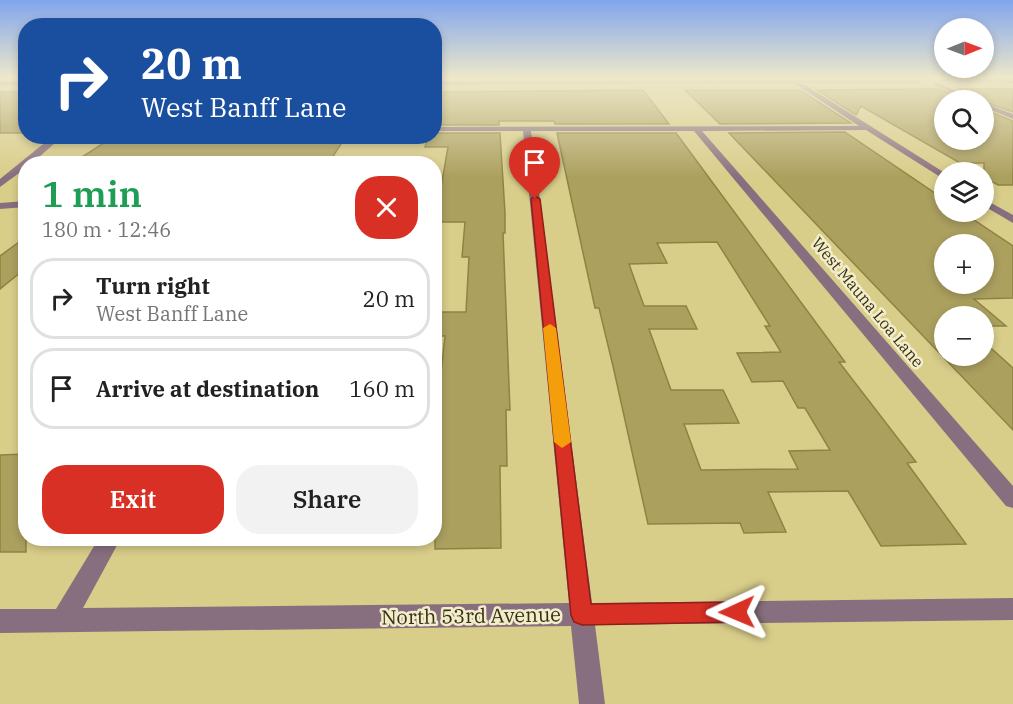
<!DOCTYPE html>
<html lang="en">
<head>
<meta charset="utf-8">
<style>
	body { margin:0; font-family:"IBM Plex Serif",serif; background:#f2f2f2; color:#222; height:100vh; display:flex; flex-direction:column; font-size:22px; white-space:nowrap }
	* { box-sizing:border-box; margin:0 }
	p { font-size:20px; color:#767676 }
	.icon { flex:none; width:33px; height:33px; fill:none; stroke:currentColor; stroke-width:2; stroke-linecap:round; stroke-linejoin:round }
	.map { position:relative; flex:1; overflow:hidden }
	.panel { position:absolute; left:18px; top:156px; width:424px; height:390px; display:flex; flex-direction:column; background:#fff; border-radius:24px; box-shadow:0 3px 9px #0003 }
	.panel>* { flex:none }
	.banner { position:absolute; left:18px; top:18px; width:424px; height:126px; border-radius:24px; box-shadow:0 3px 9px #0003; background:#1a4fa0; color:#fff; overflow:hidden }
	.needle { width:39px; rotate:89deg }
	.fabs { position:absolute; left:934px; top:18px; display:grid; gap:12px }
	.fabs a { display:grid; place-items:center; width:60px; height:60px; border-radius:50%; background:#fff; box-shadow:0 3px 9px #0003; font-size:30px }
	.pin { position:absolute; display:grid; place-items:center; width:51px; height:51px; color:#fff; margin:-62px -26px; border-radius:50% 50% 50% 0; rotate:-45deg; box-shadow:0 0 6px #0007 }
	.pin .icon { rotate:45deg }
	.me { position:absolute; width:66px; margin:-33px; rotate:269deg; stroke-linejoin:round; filter:drop-shadow(0 0 4px #0008) }
	.turn { display:flex; align-items:center; gap:21px; height:126px; padding:0 24px; font-size:27px }
	.turn .icon { width:78px; height:78px; stroke-width:2.5 }
	.turn b { display:block; font-size:42px; line-height:51px }
	.round { display:grid; place-items:center; flex:none; width:63px; height:63px; border-radius:24px; background:#f2f2f2 }
	.head { display:flex; align-items:center; justify-content:space-between; height:102px; padding:0 24px }
	h1 { font-size:36px; font-weight:600; line-height:45px; color:#1e9e55 }
	.cta { display:flex; gap:12px; margin-top:auto; padding:12px 24px }
	.cta a { flex:1; height:69px; border-radius:24px; background:#d93025; color:#fff; font-size:24px; font-weight:600; line-height:69px; text-align:center }
	.cta a+a { background:#f2f2f2; color:#222 }
	ul { padding:0; list-style:none }
	li { display:flex; align-items:center; gap:18px; height:81px; margin:0 12px 9px; padding:0 12px; border:3px solid #e0e0e0; border-radius:24px }
	li div { flex:1 }
	li b { display:block; font-size:22px }
	li em { font-style:normal }
	.map>svg:first-child { display:block }
	.building { fill:#aca05f; stroke:#8f8342; stroke-width:1.5; fill-rule:evenodd }
	.lines { fill:none; stroke-linecap:round; stroke-linejoin:round }
	.minor { fill:#886f7f; fill-rule:evenodd }
	.route { fill:#d93025; stroke:#8d1f18; stroke-width:1.5 }
	.slow { fill:#f59e0b }
	.labels { text-anchor:middle; stroke-width:5; stroke-linejoin:round; paint-order:stroke }
	.street-label { font-size:16px; fill:#363115; stroke:#f3edcc }
	.near-street-label { font-size:20px; fill:#363115; stroke:#f3edcc }
</style>
</head>
<body>
<div class="map">
<svg width="1013" height="704" viewBox="0 0 1013 704">
	<rect width="100%" height="100%" fill="#d9cd8a"/>
	<!-- building -->
	<g class="building">
		<polygon points="939,89 964,100 945,100 945,140 984,140 984,109 1013,121 1013,185 998,185 984,177 984,163 960,163 861,106 856,115 817,90"/>
		<polygon points="958,89 1013,89 1013,112 979,100"/>
		<polygon points="643,90 669,124 555,124 554,121 499,121 499,125 435,125 435,109 440,92"/>
		<polygon points="685,90 800,90 851,123 720,124"/>
		<rect x="0" y="92" width="26" height="41"/>
		<path d="M845,132L945,200V212H962L1013,246V298L974,299L1006,326H984V316H945V356H984V342L1013,368V430L729,133ZM945,244H984V284H945Z"/>
		<polygon points="435,133 500,133 505,213 505,233 503,233 510,410 506,410 507,466 500,466 501,548 435,549 435,457 440,410 437,410 445,336 435,336 435,312 466,312 469,257 462,257 465,222 435,222 448,147 425,147 428,136 435,136"/>
		<path d="M557,133H676L845,362H839L916,462L907,463L966,544L881,546L848,491L768,492L786,532L744,533L740,523L648,524L613,366L599,308H595ZM717,242L770,326H765L781,352L737,353L752,382L783,381L798,408H805L830,450L789,451L798,469L701,470L684,424L739,423L723,390H671L649,329H697L686,306H644L629,264L667,263L657,243Z"/>
		<polygon points="321,137 345,138 328,164 71,164 110,139"/>
		<polygon points="26,237 26,268 0,289 0,256"/>
		<polygon points="26,454 26,552 0,552 0,455"/>
	</g>
	<g class="lines">
		<!-- minor -->
		<g class="minor">
			<polygon points="1013,79 1013,83 938,81 941,79"/>
			<polygon points="922,80 920,83 802,83 945,173 945,180 866,130 702,131 1013,486 1013,508 1006,506 694,131 531,131 592,603 1013,598 1013,620 595,625 605,704 579,704 571,626 0,633 0,609 56,609 99,538 121,538 83,608 569,603 523,131 435,131 435,127 859,126 794,83 435,85 435,81"/>
			<rect x="0" y="81" width="26" height="4"/>
			<polygon points="934,83 938,83 977,100 969,100 934,85"/>
			<polygon points="984,103 1013,114 1013,119 984,107"/>
			<polygon points="53,136 63,136 31,164 26,164 26,168 0,187 0,179"/>
			<polygon points="984,199 1013,215 1013,223 984,206"/>
			<polygon points="26,201 26,207 0,209 0,203"/>
		</g>
	</g>
	<!-- sky -->
	<linearGradient id="sky" x2="0" y2="1"><stop stop-color="#81a5ed"/><stop offset="0.44" stop-color="#eee8ca"/><stop offset="1" stop-color="#eee8ca" stop-opacity="0"/></linearGradient>
	<rect width="1013" height="177" fill="url(#sky)"/>
	<!-- route -->
	<polygon class="route" points="535,196 540,199 591,604 737,602 745,605 748,612 745,619 737,622 582,625 574,622 571,615 531,199"/>
	<!-- slow -->
	<polygon class="slow" points="550,324 556,328 571,442 562,448 554,442 543,328"/>
	<g class="labels">
		<!-- street labels -->
		<g class="street-label">
			<text transform="translate(868 302) rotate(50)" y="6">West Mauna Loa Lane</text>
		</g>
		<!-- near-street labels -->
		<g class="near-street-label">
			<text transform="translate(471 616) rotate(-1)" y="7">North 53rd Avenue</text>
		</g>
	</g>
</svg>
<div class="fabs">
<a><svg class="needle" viewBox="-14 -14 28 28"><path d="M0-13l5 13h-10z" fill="#e53935"/><path d="M0 13l5-13h-10z" fill="#767676"/></svg></a>
<a><svg class="icon" aria-label="search" viewBox="0 0 24 24"><circle cx="10" cy="10" r="6"/><path d="M15 15l6 6"/></svg></a>
<a><svg class="icon" aria-label="layers" viewBox="0 0 24 24"><path d="M12 4l9 5-9 5-9-5zM3 14l9 5 9-5"/></svg></a>
<a>+</a>
<a>−</a>
</div>
<div class="pin" style="left:535px;top:199px;background:#d93025"><svg class="icon" aria-label="arrive" viewBox="0 0 24 24"><path d="M6 21V4h12l-3 4 3 4H6"/></svg></div>
<svg class="me" style="left:737px;top:612px" viewBox="-20 -20 40 40"><path d="M0-17L14 15 0 8-14 15z" fill="#d93025" stroke="#fff" stroke-width="4"/></svg>
<div class="banner">
<div class="turn"><svg class="icon" aria-label="right" viewBox="0 0 24 24"><path d="M7 20v-9h11M14 6l5 5-5 5"/></svg><div><b>20 m</b>West Banff Lane</div></div>
</div>
<section class="panel">
<div class="head"><div><h1>1 min</h1><p>180 m · 12:46</p></div><a class="round" style="background:#d93025;color:#fff"><svg class="icon" aria-label="close" viewBox="0 0 24 24"><path d="M6 6l12 12M18 6L6 18"/></svg></a></div>
<ul>
<li><svg class="icon" aria-label="right" viewBox="0 0 24 24"><path d="M7 20v-9h11M14 6l5 5-5 5"/></svg><div><b>Turn right</b><p>West Banff Lane</p></div><em>20 m</em></li>
<li><svg class="icon" aria-label="arrive" viewBox="0 0 24 24"><path d="M6 21V4h12l-3 4 3 4H6"/></svg><div><b>Arrive at destination</b></div><em>160 m</em></li>
</ul>
<div class="cta"><a>Exit</a><a>Share</a></div>
</section>
</div>
</body>
</html>
